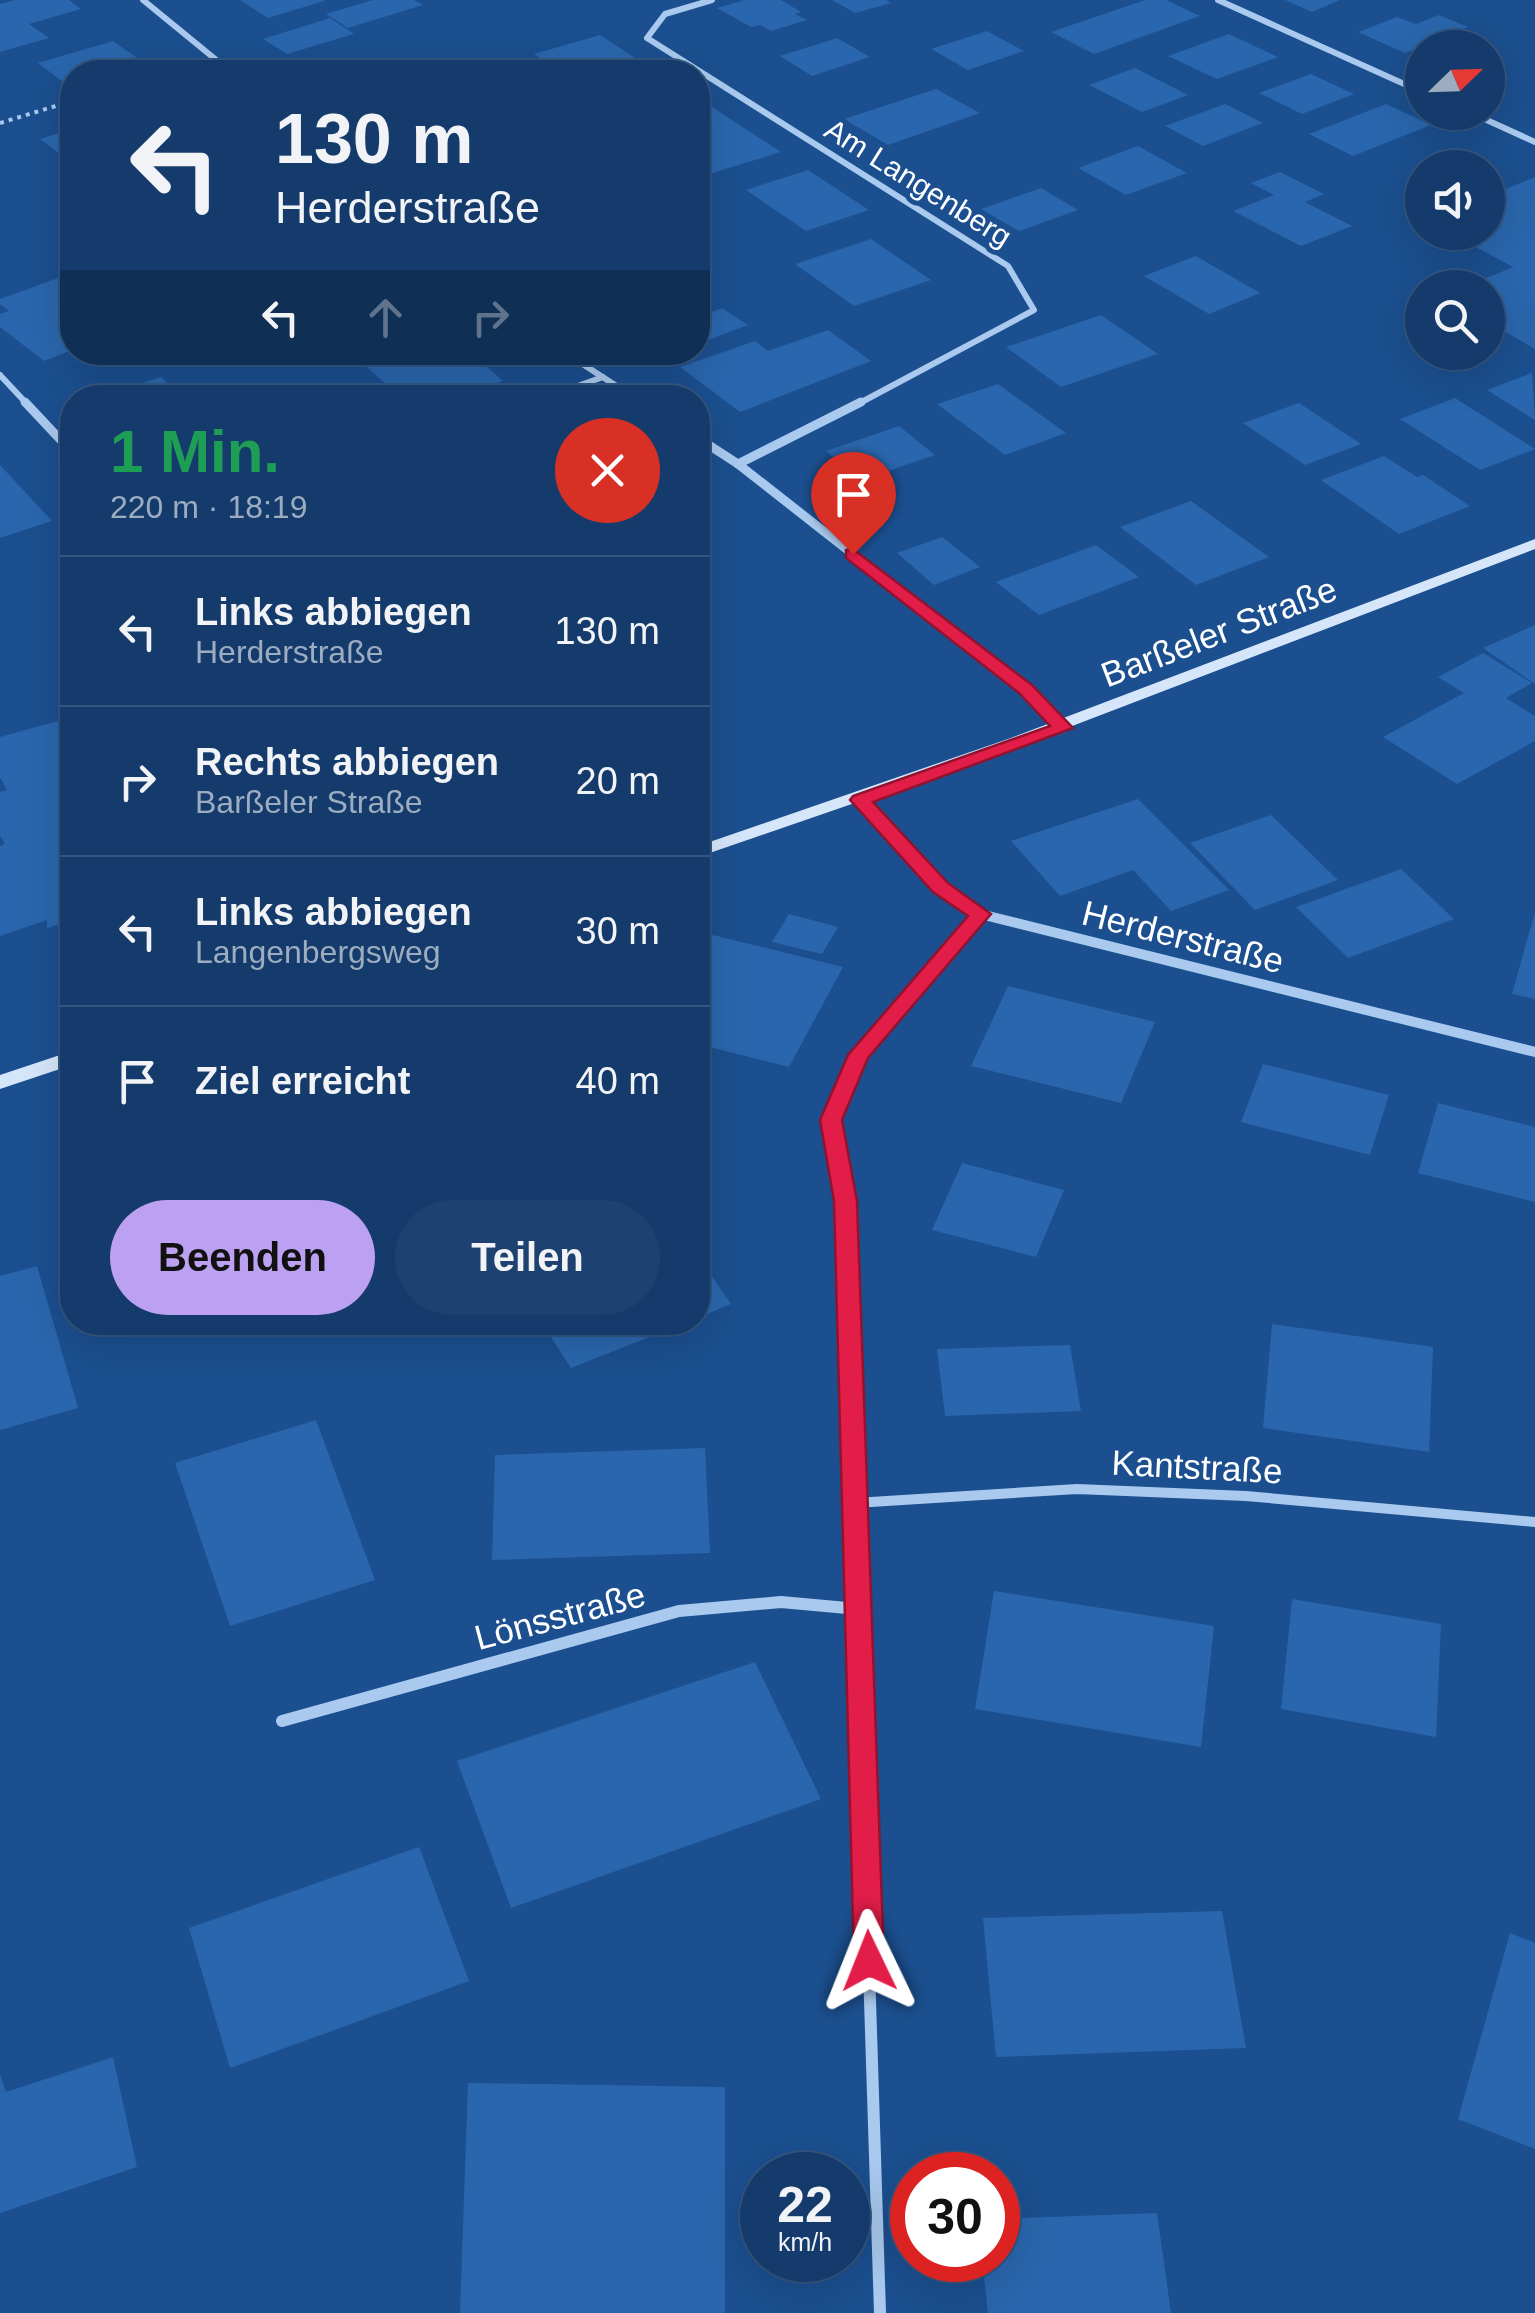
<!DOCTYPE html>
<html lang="de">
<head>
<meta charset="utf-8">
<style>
	body { margin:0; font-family:Arial,sans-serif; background:#1d4271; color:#f1f3f6; height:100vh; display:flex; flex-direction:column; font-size:38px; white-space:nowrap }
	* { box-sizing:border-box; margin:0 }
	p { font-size:32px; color:#9dadc1 }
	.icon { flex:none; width:55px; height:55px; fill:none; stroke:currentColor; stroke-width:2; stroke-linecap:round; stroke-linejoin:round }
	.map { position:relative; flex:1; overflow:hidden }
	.drawer { position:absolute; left:60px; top:385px; width:650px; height:950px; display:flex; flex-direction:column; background:#143b6b; border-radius:40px; box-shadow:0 10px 40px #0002,0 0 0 2px #33557e }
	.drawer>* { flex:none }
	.top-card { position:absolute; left:60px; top:60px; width:650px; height:305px; border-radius:40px; box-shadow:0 10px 40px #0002,0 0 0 2px #33557e; background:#143b6b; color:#f1f3f6; overflow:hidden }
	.needle { width:65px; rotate:67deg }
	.tools { position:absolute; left:1405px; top:30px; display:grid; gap:20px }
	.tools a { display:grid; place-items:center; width:100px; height:100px; border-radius:50%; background:#143b6b; box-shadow:0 10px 40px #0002,0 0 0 2px #33557e; font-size:50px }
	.speed { position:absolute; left:740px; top:2152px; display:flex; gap:20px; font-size:50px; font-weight:700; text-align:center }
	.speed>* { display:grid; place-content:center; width:130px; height:130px; border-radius:50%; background:#143b6b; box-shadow:0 10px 40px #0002,0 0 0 2px #33557e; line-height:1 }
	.speed small { font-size:25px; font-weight:400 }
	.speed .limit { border:15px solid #d22; background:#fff; color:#111 }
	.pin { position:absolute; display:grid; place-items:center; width:85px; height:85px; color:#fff; margin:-102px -42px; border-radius:50% 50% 50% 0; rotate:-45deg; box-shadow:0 0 10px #0007 }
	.pin .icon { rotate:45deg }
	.me { position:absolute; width:110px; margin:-55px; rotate:358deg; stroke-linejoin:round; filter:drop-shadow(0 0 8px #0008) }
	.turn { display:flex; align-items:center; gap:35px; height:210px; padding:0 50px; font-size:45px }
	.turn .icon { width:130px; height:130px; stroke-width:2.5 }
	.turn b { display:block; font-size:70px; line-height:85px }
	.lanes { display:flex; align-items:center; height:95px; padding:0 50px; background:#0003; justify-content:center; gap:50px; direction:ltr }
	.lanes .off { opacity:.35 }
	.round { display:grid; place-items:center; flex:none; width:105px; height:105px; border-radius:52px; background:#1d4271 }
	.summary { display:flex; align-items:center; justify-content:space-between; height:170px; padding:0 50px }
	h1 { font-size:60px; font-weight:700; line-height:75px; color:#1e9e55 }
	.primary-button { display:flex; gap:20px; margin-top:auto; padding:20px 50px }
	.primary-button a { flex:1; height:115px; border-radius:60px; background:#bca0f2; color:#111; font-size:40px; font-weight:700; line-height:115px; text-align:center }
	.primary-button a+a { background:#1d4271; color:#f1f3f6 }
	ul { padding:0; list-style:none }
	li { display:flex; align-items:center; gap:30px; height:150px; padding:0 50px; border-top:2px solid #33557e }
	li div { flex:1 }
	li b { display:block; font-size:38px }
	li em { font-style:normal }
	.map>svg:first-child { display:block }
	.building { fill:#2a66ad }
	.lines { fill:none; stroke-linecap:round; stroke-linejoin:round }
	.path { stroke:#a9c9ee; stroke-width:4; stroke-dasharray:4 5; stroke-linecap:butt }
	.street-far3 { stroke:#a9c9ee; stroke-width:6 }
	.street-far2 { stroke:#a9c9ee; stroke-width:9 }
	.street-far1 { stroke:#a9c9ee; stroke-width:10 }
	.street { stroke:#a9c9ee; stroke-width:12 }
	.secondary { fill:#d6e6fa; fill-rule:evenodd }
	.route { fill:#e11d48; stroke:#92132f; stroke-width:2.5 }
	.labels { text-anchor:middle; stroke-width:10; stroke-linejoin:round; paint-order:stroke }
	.far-street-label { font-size:30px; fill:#fff; stroke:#1b4f8f }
	.street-label { font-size:35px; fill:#fff; stroke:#1b4f8f }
</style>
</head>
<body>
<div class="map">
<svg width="1535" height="2313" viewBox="0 0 1535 2313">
	<rect width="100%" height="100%" fill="#1b4f8f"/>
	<!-- building -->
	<g class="building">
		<polygon points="15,0 69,0 81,9 29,24 49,38 0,52 0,4"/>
		<polygon points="240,0 324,0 324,1 268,18"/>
		<polygon points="373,0 414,0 423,5 348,28 326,14"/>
		<polygon points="745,0 781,0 801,12 795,14 807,20 771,31 760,25 751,27 717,8"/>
		<polygon points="832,0 886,0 891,3 855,13"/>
		<polygon points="1145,0 1166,0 1200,16 1094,54 1051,32"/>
		<polygon points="1285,0 1340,0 1312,12"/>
		<polygon points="1439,15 1468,27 1405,53 1358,32 1397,17 1416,24"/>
		<polygon points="330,18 354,34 287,54 263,39"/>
		<polygon points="987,31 1024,51 968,70 931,49"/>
		<polygon points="1229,34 1278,57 1217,79 1168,56"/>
		<polygon points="600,35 657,72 561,72 534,54"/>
		<polygon points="837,38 870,57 812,76 780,56"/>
		<polygon points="113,41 140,60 98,72 72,72 72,80 64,83 38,63"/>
		<polygon points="1135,68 1188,95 1142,112 1089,85"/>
		<polygon points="1311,74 1354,94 1302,114 1259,93"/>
		<polygon points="936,89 980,113 888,145 844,119"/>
		<polygon points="703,101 781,152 709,174 698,166 698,102"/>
		<polygon points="1225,104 1263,123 1203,146 1165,126"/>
		<polygon points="1386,104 1431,125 1353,156 1309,134"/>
		<polygon points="72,129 72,154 64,157 40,139"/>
		<polygon points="1138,146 1187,173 1126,195 1078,168"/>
		<polygon points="808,170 869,210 806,231 746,190"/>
		<polygon points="1280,172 1324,194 1305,202 1352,226 1301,246 1233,211 1274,195 1251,183"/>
		<polygon points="1535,177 1535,349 1488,322 1488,288 1462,288 1513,267 1448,232 1488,232 1488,196"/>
		<polygon points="1041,188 1078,210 1019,231 981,209"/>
		<polygon points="871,239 931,280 854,306 795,264"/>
		<polygon points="1196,256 1260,293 1209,314 1144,276"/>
		<polygon points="58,278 72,288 72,350 44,361 0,327 0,314 9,311 0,304 0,299"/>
		<polygon points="722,308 748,325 698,344 698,317"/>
		<polygon points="1101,315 1158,354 1061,387 1006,347"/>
		<polygon points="828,330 871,361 740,412 680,367 755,341 768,351"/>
		<polygon points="373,352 470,352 503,381 454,398 401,398 357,358"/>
		<polygon points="1532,373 1535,420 1487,390"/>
		<polygon points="161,377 183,398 97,398 97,397"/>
		<polygon points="998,384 1066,433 1005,455 937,404"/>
		<polygon points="1455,398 1535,449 1480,470 1400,419"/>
		<polygon points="1299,403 1361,444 1305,465 1243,423"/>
		<polygon points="899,426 935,455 862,480 826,451"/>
		<polygon points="1384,456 1417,477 1423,475 1470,506 1399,534 1321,480"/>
		<polygon points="0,465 52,521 0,538"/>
		<polygon points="1191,501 1269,557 1196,585 1120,527"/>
		<polygon points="942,537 980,567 934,585 897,553"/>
		<polygon points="1096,545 1139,577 1039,615 996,582"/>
		<polygon points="1535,625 1535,684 1483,648"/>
		<polygon points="1483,653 1532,683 1506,698 1535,716 1535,741 1457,784 1383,737 1464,693 1438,677"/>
		<polygon points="65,719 72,732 72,920 47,928 47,920 0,936 0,846 5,844 0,836 0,792 7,790 0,777 0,737"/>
		<polygon points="1138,799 1229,890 1171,911 1133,870 1060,896 1011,841"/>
		<polygon points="1271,815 1338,880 1255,910 1190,843"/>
		<polygon points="1401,869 1454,919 1348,958 1296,907"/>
		<polygon points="1535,912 1535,999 1512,994"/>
		<polygon points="789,914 838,927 822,954 772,942"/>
		<polygon points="713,935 843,967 789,1067 698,1044 698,960"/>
		<polygon points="1008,986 1155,1022 1121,1103 971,1066"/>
		<polygon points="1263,1064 1389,1095 1370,1155 1241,1122"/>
		<polygon points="1438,1103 1535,1127 1535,1202 1418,1173"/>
		<polygon points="72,1151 72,1196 59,1154"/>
		<polygon points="962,1163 1064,1190 1036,1257 932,1230"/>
		<polygon points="698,1256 731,1304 698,1318"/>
		<polygon points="37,1266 78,1408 0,1430 0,1276"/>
		<polygon points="541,1322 685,1322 685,1323 571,1368"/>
		<polygon points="1272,1324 1433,1347 1429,1452 1263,1428"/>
		<polygon points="1070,1345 1081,1411 945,1416 937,1349"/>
		<polygon points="316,1420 375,1580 230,1626 175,1463"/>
		<polygon points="705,1448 710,1553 492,1560 495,1455"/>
		<polygon points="994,1591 1214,1626 1201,1747 975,1709"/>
		<polygon points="1292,1599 1441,1624 1436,1737 1281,1709"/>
		<polygon points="755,1662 821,1799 511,1908 457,1761"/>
		<polygon points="419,1847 469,1981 230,2068 189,1928"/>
		<polygon points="1222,1911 1246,2048 996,2057 983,1918"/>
		<polygon points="1510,1933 1535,1943 1535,2149 1458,2119"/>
		<polygon points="113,2057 137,2167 0,2213 0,2074 6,2092"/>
		<polygon points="468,2083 725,2087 725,2313 460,2313"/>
		<polygon points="1157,2213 1171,2313 988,2313 982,2260 998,2260 998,2219"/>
	</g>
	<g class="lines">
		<!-- path -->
		<polyline class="path" points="0,123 72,101"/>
		<!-- street-far3 -->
		<g class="street-far3">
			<polyline points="143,0 231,72"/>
			<polyline points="712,0 665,14 647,38 1008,266 1034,310 856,405"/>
			<polyline points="1218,0 1422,92"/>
			<polyline points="1469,112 1535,142"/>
			<polyline points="564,352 635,398"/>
			<polyline points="0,375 28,405"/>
			<polyline points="544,398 603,377"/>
		</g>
		<!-- street-far2 -->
		<g class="street-far2">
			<polyline points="25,402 72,452"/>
			<polyline points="698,438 738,464 1025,689 1063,728"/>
			<polyline points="738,464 861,402"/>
			<polyline points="860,800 940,887 970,907"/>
		</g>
		<!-- street-far1 -->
		<g class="street-far1">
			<polyline points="967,905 980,914 1535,1052"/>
			<polyline points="855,1503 1077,1489 1246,1496 1535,1522"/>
			<polyline points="855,1534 845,1201 831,1120 858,1055 980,914"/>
		</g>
		<!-- street -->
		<g class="street">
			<polyline points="855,1531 880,2313"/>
			<polyline points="282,1721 679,1611 781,1602 858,1609"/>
		</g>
		<!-- secondary -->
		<g class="secondary">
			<polygon points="1535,539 1535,549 1020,746 698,857 698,846 1008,739"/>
			<polygon points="72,1051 72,1065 0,1089 0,1075"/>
		</g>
	</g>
	<!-- route -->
	<polygon class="route" points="853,549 1032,685 1073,728 873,802 948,883 991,914 868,1058 842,1120 857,1201 884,1961 879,1970 869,1974 859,1970 854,1961 834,1201 820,1120 848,1055 968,916 933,892 850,800 853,796 1050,726 1019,693 846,558 846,550"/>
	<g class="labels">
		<!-- far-street labels -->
		<g class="far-street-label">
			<text transform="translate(918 183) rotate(32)" y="10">Am Langenberg</text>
		</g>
		<!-- street labels -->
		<g class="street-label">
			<text transform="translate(1219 632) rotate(-21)" y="12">Barßeler Straße</text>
			<text transform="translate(1183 937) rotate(14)" y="12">Herderstraße</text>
			<text transform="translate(1197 1467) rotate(3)" y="12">Kantstraße</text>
			<text transform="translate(560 1616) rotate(-15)" y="12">Lönsstraße</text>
		</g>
	</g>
</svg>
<div class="tools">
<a><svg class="needle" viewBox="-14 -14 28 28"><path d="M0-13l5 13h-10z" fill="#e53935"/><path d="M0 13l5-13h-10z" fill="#9dadc1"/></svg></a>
<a><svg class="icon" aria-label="sound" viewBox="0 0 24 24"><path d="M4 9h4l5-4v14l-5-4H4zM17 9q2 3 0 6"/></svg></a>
<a><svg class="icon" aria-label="search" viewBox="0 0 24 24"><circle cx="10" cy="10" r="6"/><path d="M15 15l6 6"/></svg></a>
</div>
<div class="speed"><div>22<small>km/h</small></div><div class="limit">30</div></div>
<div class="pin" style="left:853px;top:554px;background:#d93025"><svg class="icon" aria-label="arrive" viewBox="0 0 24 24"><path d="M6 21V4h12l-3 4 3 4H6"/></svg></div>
<svg class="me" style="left:869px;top:1961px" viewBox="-20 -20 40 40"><path d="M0-17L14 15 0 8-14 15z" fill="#e11d48" stroke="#fff" stroke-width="4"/></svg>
<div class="top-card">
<div class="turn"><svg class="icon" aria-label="left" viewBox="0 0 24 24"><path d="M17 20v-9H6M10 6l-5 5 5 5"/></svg><div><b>130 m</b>Herderstraße</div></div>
<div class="lanes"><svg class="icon" aria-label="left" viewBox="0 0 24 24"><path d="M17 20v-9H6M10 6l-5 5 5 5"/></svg><svg class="icon off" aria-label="ahead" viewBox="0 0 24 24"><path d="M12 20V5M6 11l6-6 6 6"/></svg><svg class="icon off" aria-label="right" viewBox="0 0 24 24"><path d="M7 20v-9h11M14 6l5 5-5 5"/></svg></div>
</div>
<section class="drawer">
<div class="summary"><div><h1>1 Min.</h1><p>220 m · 18:19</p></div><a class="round" style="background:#d93025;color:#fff"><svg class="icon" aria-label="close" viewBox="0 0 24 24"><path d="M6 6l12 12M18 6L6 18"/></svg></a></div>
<ul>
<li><svg class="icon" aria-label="left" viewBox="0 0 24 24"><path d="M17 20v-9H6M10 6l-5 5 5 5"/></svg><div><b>Links abbiegen</b><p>Herderstraße</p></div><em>130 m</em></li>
<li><svg class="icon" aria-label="right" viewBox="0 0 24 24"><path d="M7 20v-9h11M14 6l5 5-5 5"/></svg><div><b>Rechts abbiegen</b><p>Barßeler Straße</p></div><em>20 m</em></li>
<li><svg class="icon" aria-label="left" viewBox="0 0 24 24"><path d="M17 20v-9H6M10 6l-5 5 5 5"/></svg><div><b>Links abbiegen</b><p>Langenbergsweg</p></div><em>30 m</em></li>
<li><svg class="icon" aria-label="arrive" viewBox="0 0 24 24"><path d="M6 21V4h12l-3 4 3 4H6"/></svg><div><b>Ziel erreicht</b></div><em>40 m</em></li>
</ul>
<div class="primary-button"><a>Beenden</a><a>Teilen</a></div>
</section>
</div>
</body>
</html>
